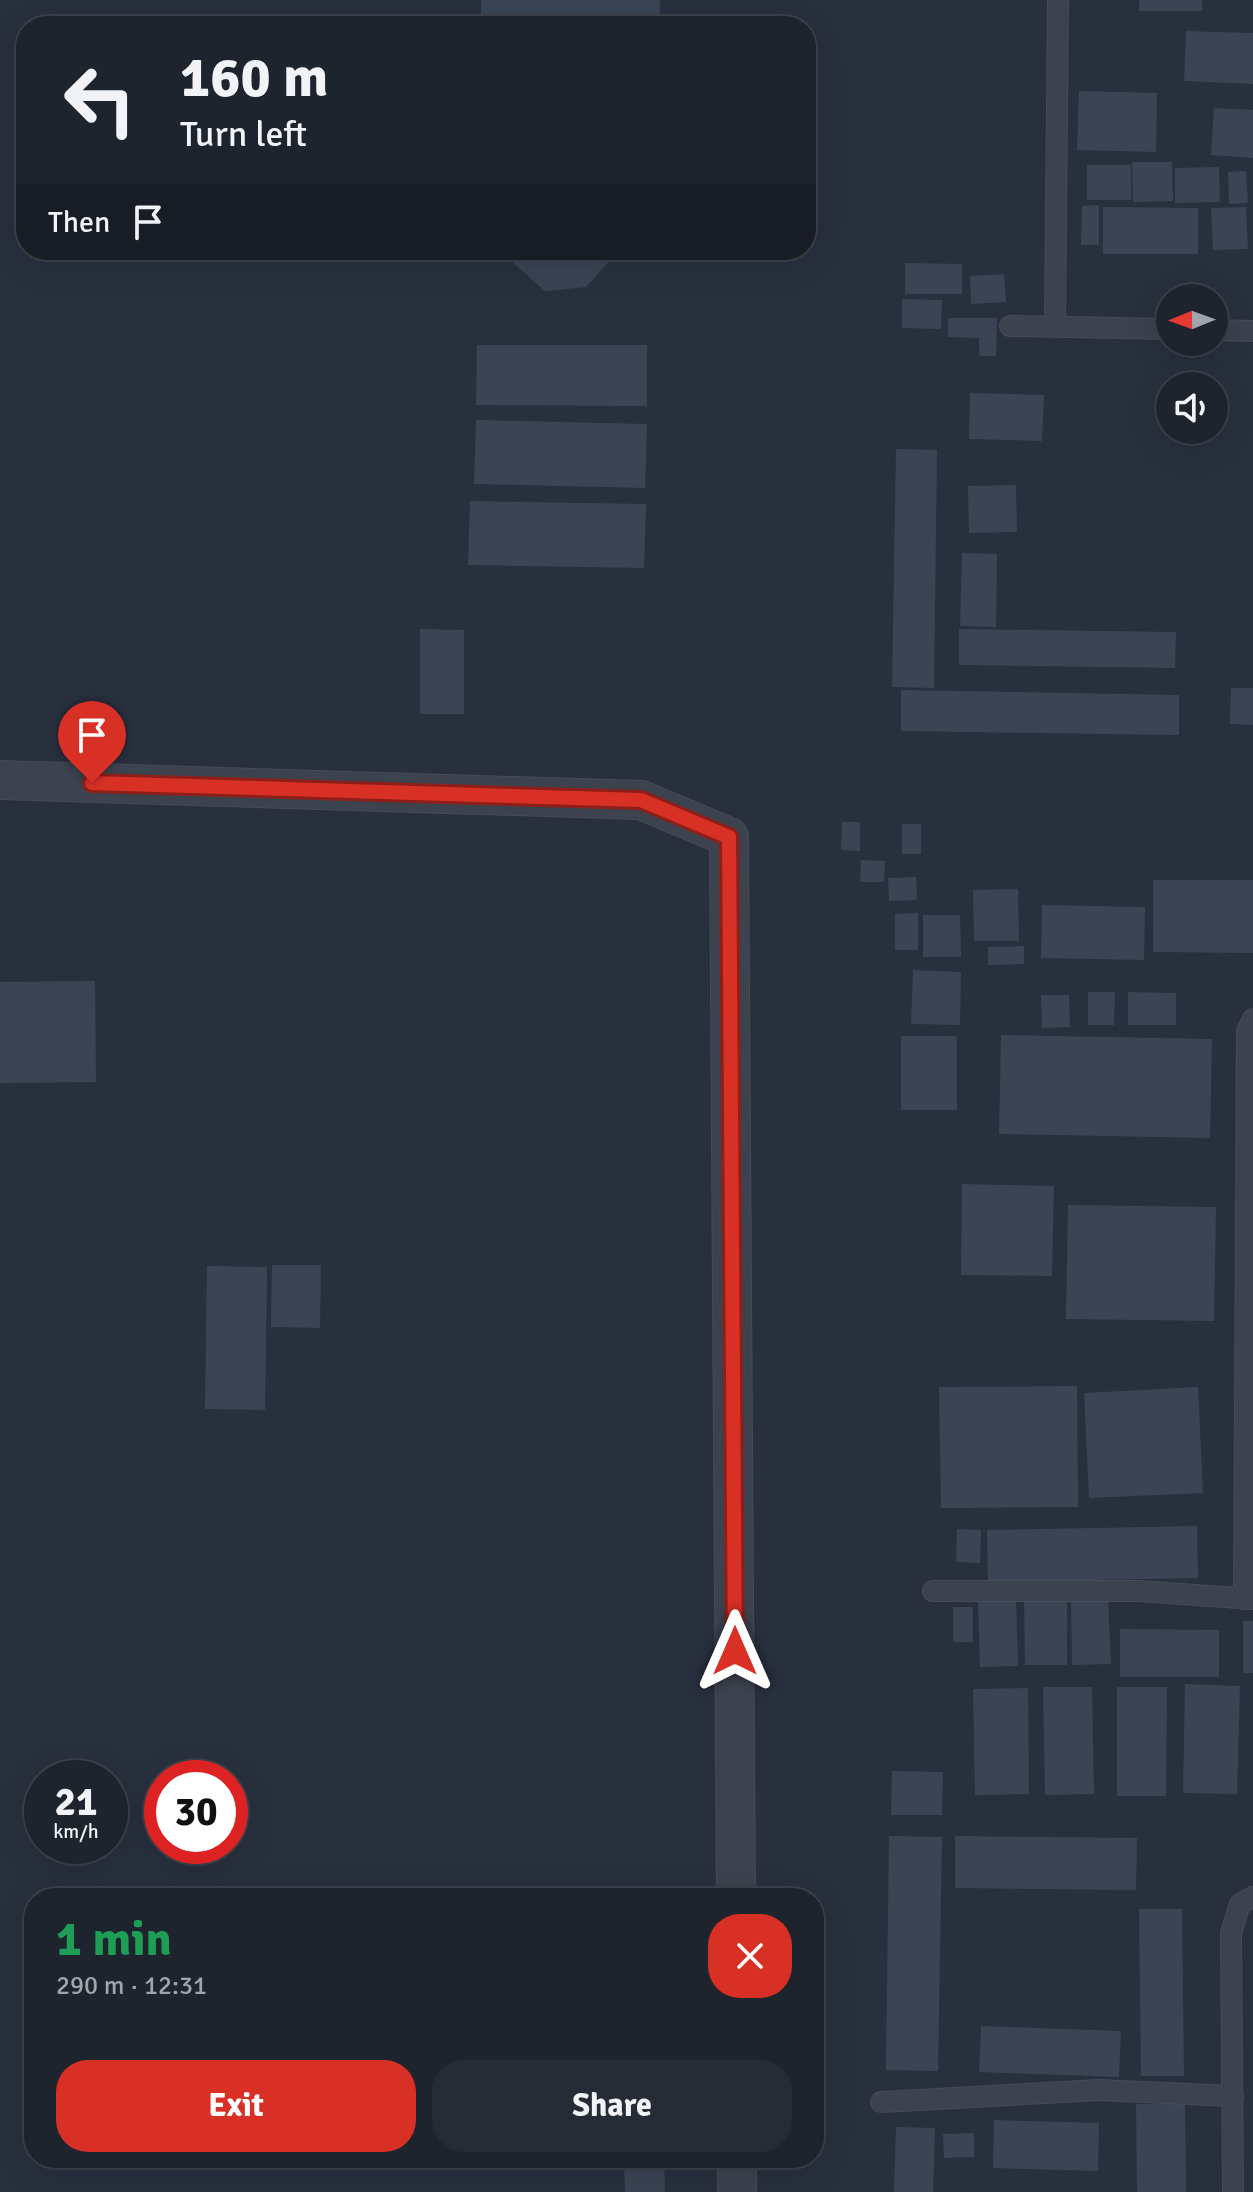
<!DOCTYPE html>
<html lang="en">
<head>
<meta charset="utf-8">
<style>
	body { margin:0; font-family:Signika,sans-serif; background:#262c36; color:#f1f3f6; height:100vh; display:flex; flex-direction:column; font-size:30px; white-space:nowrap }
	* { box-sizing:border-box; margin:0 }
	p { font-size:26px; color:#a1a4aa }
	.icon { flex:none; width:44px; height:44px; fill:none; stroke:currentColor; stroke-width:2; stroke-linecap:round; stroke-linejoin:round }
	.map { position:relative; flex:1; overflow:hidden }
	.side { position:absolute; left:24px; top:1888px; width:800px; height:280px; display:flex; flex-direction:column; background:#1e242e; border-radius:32px; box-shadow:0 8px 32px #0002,0 0 0 2px #3c414a }
	.side>* { flex:none }
	.top-card { position:absolute; left:16px; top:16px; width:800px; height:244px; border-radius:32px; box-shadow:0 8px 32px #0002,0 0 0 2px #3c414a; background:#1e242e; color:#f1f3f6; overflow:hidden }
	.needle { width:52px; rotate:269deg }
	.tools { position:absolute; left:1156px; top:284px; display:grid; gap:16px }
	.tools a { display:grid; place-items:center; width:72px; height:72px; border-radius:50%; background:#1e242e; box-shadow:0 8px 32px #0002,0 0 0 2px #3c414a; font-size:40px }
	.speed { position:absolute; left:24px; top:1760px; display:flex; gap:16px; font-size:40px; font-weight:700; text-align:center }
	.speed>* { display:grid; place-content:center; width:104px; height:104px; border-radius:50%; background:#1e242e; box-shadow:0 8px 32px #0002,0 0 0 2px #3c414a; line-height:1 }
	.speed small { font-size:20px; font-weight:400 }
	.speed .limit { border:12px solid #d22; background:#fff; color:#111 }
	.pin { position:absolute; display:grid; place-items:center; width:68px; height:68px; color:#fff; margin:-82px -34px; border-radius:50% 50% 50% 0; rotate:-45deg; box-shadow:0 0 8px #0007 }
	.pin .icon { rotate:45deg }
	.me { position:absolute; width:88px; margin:-44px; rotate:0deg; stroke-linejoin:round; filter:drop-shadow(0 0 6px #0008) }
	.turn { display:flex; align-items:center; gap:28px; height:168px; padding:0 32px; font-size:36px }
	.turn .icon { width:104px; height:104px; stroke-width:2.5 }
	.turn b { display:block; font-size:56px; line-height:68px }
	.then { display:flex; align-items:center; height:76px; padding:0 32px; background:#0003; gap:16px; font-size:30px }
	.round { display:grid; place-items:center; flex:none; width:84px; height:84px; border-radius:32px; background:#262c36 }
	.head { display:flex; align-items:center; justify-content:space-between; height:136px; padding:0 32px }
	h1 { font-size:48px; font-weight:800; line-height:60px; color:#1e9e55 }
	.cta { display:flex; gap:16px; margin-top:auto; padding:16px 32px }
	.cta a { flex:1; height:92px; border-radius:32px; background:#d93025; color:#fff; font-size:32px; font-weight:800; line-height:92px; text-align:center }
	.cta a+a { background:#262c36; color:#f1f3f6 }
	.map>svg:first-child { display:block }
	.building { fill:#3b4454 }
	.lines { fill:none; stroke-linecap:round; stroke-linejoin:round }
	.lane-casing { stroke:#464b58; stroke-width:22 }
	.street-casing { stroke:#464b58; stroke-width:40 }
	.lane { stroke:#3c424e; stroke-width:20 }
	.street { stroke:#3c424e; stroke-width:38 }
	.route-casing { stroke:#8d1f18; stroke-width:20 }
	.route { stroke:#d93025; stroke-width:14 }
</style>
</head>
<body>
<div class="map">
<svg width="1253" height="2192" viewBox="0 0 1253 2192">
	<rect width="100%" height="100%" fill="#28303e"/>
	<!-- building -->
	<g class="building">
		<polygon points="481,0 660,0 659,26 481,26"/>
		<rect x="1139" y="0" width="63" height="11"/>
		<polygon points="1186,31 1253,33 1253,84 1184,81"/>
		<polygon points="1079,91 1157,93 1156,152 1077,150"/>
		<polygon points="1214,108 1253,110 1253,158 1211,155"/>
		<polygon points="1132,162 1172,162 1173,201 1133,202"/>
		<rect x="1087" y="165" width="44" height="35"/>
		<polygon points="1219,167 1220,202 1175,203 1175,168"/>
		<polygon points="1246,171 1248,203 1229,204 1228,172"/>
		<polygon points="1099,205 1099,245 1081,245 1082,206"/>
		<polygon points="1103,207 1198,208 1198,254 1103,254"/>
		<polygon points="1246,207 1248,249 1213,250 1211,208"/>
		<polygon points="512,250 613,250 614,256 586,287 545,291 513,263"/>
		<polygon points="905,263 962,264 962,294 905,294"/>
		<polygon points="1004,274 1006,302 971,304 970,276"/>
		<polygon points="902,299 942,300 941,329 902,328"/>
		<polygon points="948,318 997,318 996,356 979,356 979,338 948,337"/>
		<polygon points="477,345 647,345 647,406 476,405"/>
		<polygon points="970,393 1044,395 1042,441 969,439"/>
		<polygon points="476,420 647,424 645,488 474,484"/>
		<polygon points="896,449 937,450 934,688 892,687"/>
		<polygon points="1016,485 1017,532 969,533 968,486"/>
		<polygon points="470,501 646,504 644,568 468,565"/>
		<polygon points="962,553 997,554 996,627 960,626"/>
		<polygon points="420,629 464,630 464,714 420,714"/>
		<polygon points="959,629 1176,632 1175,668 959,665"/>
		<polygon points="1231,688 1253,688 1253,725 1230,724"/>
		<polygon points="901,690 1179,695 1179,735 901,731"/>
		<polygon points="842,822 860,822 860,851 841,850"/>
		<rect x="902" y="824" width="19" height="30"/>
		<polygon points="861,860 885,861 884,882 860,882"/>
		<polygon points="916,877 917,900 889,901 888,878"/>
		<polygon points="1153,880 1253,880 1253,953 1153,952"/>
		<polygon points="1018,889 1019,941 974,941 973,890"/>
		<polygon points="1042,905 1145,907 1144,960 1041,958"/>
		<polygon points="918,913 918,950 895,950 895,914"/>
		<polygon points="923,915 960,915 961,957 923,957"/>
		<polygon points="1024,946 1024,964 988,965 988,947"/>
		<polygon points="913,970 961,972 960,1025 911,1024"/>
		<polygon points="95,981 96,1082 0,1083 0,982"/>
		<polygon points="1088,992 1115,992 1114,1025 1088,1025"/>
		<polygon points="1128,992 1176,993 1176,1025 1128,1025"/>
		<polygon points="1041,995 1069,995 1070,1027 1042,1028"/>
		<polygon points="1001,1035 1212,1039 1210,1138 999,1134"/>
		<rect x="901" y="1036" width="56" height="74"/>
		<polygon points="962,1184 1054,1186 1052,1276 961,1275"/>
		<polygon points="1068,1205 1216,1207 1214,1321 1066,1319"/>
		<polygon points="272,1265 321,1265 320,1328 271,1327"/>
		<polygon points="207,1266 267,1267 265,1410 205,1409"/>
		<polygon points="1077,1386 1078,1507 941,1508 939,1387"/>
		<polygon points="1198,1387 1203,1493 1089,1498 1084,1393"/>
		<polygon points="1197,1526 1198,1578 988,1582 987,1530"/>
		<polygon points="957,1529 981,1530 980,1563 956,1562"/>
		<polygon points="1067,1597 1067,1665 1025,1665 1024,1598"/>
		<polygon points="1108,1598 1111,1664 1072,1665 1071,1599"/>
		<polygon points="1016,1599 1018,1666 980,1667 978,1601"/>
		<rect x="953" y="1607" width="20" height="35"/>
		<rect x="1243" y="1621" width="10" height="52"/>
		<polygon points="1120,1629 1219,1630 1219,1677 1120,1677"/>
		<polygon points="1185,1684 1240,1686 1237,1794 1183,1793"/>
		<polygon points="1043,1687 1092,1687 1094,1794 1045,1795"/>
		<polygon points="1117,1687 1167,1687 1166,1796 1117,1796"/>
		<polygon points="1028,1688 1029,1794 975,1795 973,1689"/>
		<polygon points="892,1771 943,1772 942,1815 891,1815"/>
		<polygon points="889,1836 942,1837 938,2071 886,2070"/>
		<polygon points="955,1836 1137,1838 1136,1890 955,1888"/>
		<polygon points="1139,1909 1182,1909 1184,2076 1141,2076"/>
		<polygon points="981,2026 1121,2031 1119,2077 979,2072"/>
		<polygon points="1185,2103 1186,2192 1137,2192 1136,2104"/>
		<polygon points="994,2120 1099,2123 1098,2171 993,2168"/>
		<polygon points="896,2127 935,2128 933,2192 894,2192"/>
		<polygon points="974,2133 974,2157 944,2158 943,2134"/>
		<polygon points="624,2158 664,2158 665,2192 625,2192"/>
	</g>
	<g class="lines">
		<!-- lane casing -->
		<g class="lane-casing">
			<g id="lane">
				<polyline points="1010,326 1170,329"/>
				<polyline points="1055,326 1058,0"/>
				<polyline points="1214,330 1253,331"/>
				<polyline points="933,1591 1139,1591 1253,1599"/>
				<polyline points="1244,1599 1247,1031 1253,1019"/>
				<polyline points="881,2102 1098,2090 1233,2096"/>
				<polyline points="1233,2192 1231,1933 1240,1904 1253,1897"/>
			</g>
		</g>
		<!-- street casing -->
		<g class="street-casing">
			<g id="street">
				<polyline points="0,780 641,800 729,837 736,1898"/>
				<polyline points="737,2192 737,2158"/>
			</g>
		</g>
		<!-- lane -->
		<use href="#lane" class="lane"/>
		<!-- street -->
		<use href="#street" class="street"/>
	</g>
	<g class="lines">
		<!-- route casing -->
		<g class="route-casing">
			<polyline id="route" points="92,783 641,800 729,837 735,1651"/>
		</g>
		<!-- route -->
		<use href="#route" class="route"/>
	</g>
</svg>
<div class="tools">
<a><svg class="needle" viewBox="-14 -14 28 28"><path d="M0-13l5 13h-10z" fill="#e53935"/><path d="M0 13l5-13h-10z" fill="#a1a4aa"/></svg></a>
<a><svg class="icon" aria-label="sound" viewBox="0 0 24 24"><path d="M4 9h4l5-4v14l-5-4H4zM17 9q2 3 0 6"/></svg></a>
</div>
<div class="speed"><div>21<small>km/h</small></div><div class="limit">30</div></div>
<div class="pin" style="left:92px;top:783px;background:#d93025"><svg class="icon" aria-label="arrive" viewBox="0 0 24 24"><path d="M6 21V4h12l-3 4 3 4H6"/></svg></div>
<svg class="me" style="left:735px;top:1651px" viewBox="-20 -20 40 40"><path d="M0-17L14 15 0 8-14 15z" fill="#d93025" stroke="#fff" stroke-width="4"/></svg>
<div class="top-card">
<div class="turn"><svg class="icon" aria-label="left" viewBox="0 0 24 24"><path d="M17 20v-9H6M10 6l-5 5 5 5"/></svg><div><b>160 m</b>Turn left</div></div>
<div class="then">Then<svg class="icon" aria-label="arrive" viewBox="0 0 24 24"><path d="M6 21V4h12l-3 4 3 4H6"/></svg></div>
</div>
<section class="side">
<div class="head"><div><h1>1 min</h1><p>290 m · 12:31</p></div><a class="round" style="background:#d93025;color:#fff"><svg class="icon" aria-label="close" viewBox="0 0 24 24"><path d="M6 6l12 12M18 6L6 18"/></svg></a></div>
<div class="cta"><a>Exit</a><a>Share</a></div>
</section>
</div>
</body>
</html>
